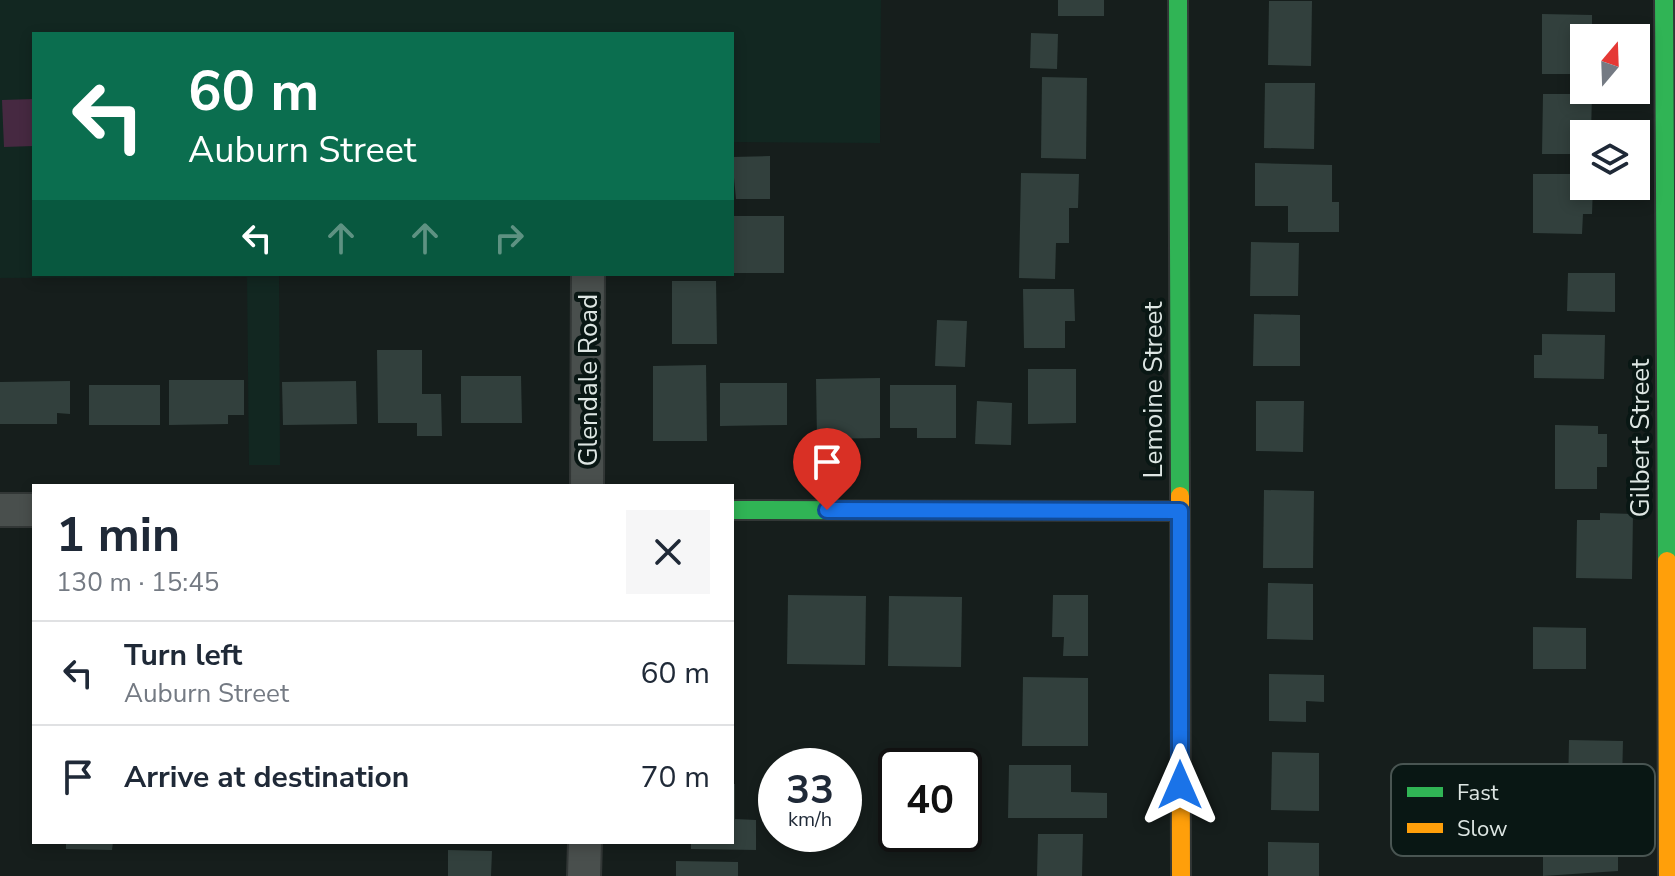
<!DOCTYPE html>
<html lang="en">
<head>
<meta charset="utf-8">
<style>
	body { margin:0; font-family:"Nunito Sans",sans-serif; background:#f6f6f7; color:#1f2937; height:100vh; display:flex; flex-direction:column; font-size:30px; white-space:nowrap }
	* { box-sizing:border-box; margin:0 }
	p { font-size:26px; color:#747a83 }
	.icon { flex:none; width:44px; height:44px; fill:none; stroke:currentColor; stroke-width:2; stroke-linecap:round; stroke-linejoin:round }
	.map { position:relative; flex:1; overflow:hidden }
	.sheet { position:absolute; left:32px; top:484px; width:702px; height:360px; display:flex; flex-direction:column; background:#fff; border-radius:0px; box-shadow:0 4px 12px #0003 }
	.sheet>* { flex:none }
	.top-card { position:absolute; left:32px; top:32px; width:702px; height:244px; border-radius:0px; box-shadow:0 4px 12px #0003; background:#0b6e4f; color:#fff; overflow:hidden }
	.needle { width:52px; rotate:19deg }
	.fabs { position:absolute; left:1570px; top:24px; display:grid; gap:16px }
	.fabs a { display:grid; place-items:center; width:80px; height:80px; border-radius:0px; background:#fff; box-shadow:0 4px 12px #0003; font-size:40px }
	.speed { position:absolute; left:758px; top:748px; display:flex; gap:16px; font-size:40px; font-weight:700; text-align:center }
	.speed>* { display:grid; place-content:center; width:104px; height:104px; border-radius:50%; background:#fff; box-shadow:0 4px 12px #0003; line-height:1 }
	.speed small { font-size:20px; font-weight:400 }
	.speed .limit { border:4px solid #111; border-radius:12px; background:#fff; color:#111 }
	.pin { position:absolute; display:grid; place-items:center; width:68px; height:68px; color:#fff; margin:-82px -34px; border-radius:50% 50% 50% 0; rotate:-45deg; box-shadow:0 0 8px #0007 }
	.pin .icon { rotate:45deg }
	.me { position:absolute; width:88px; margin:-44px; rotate:0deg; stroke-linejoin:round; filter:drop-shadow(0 0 6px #0008) }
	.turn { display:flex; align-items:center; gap:28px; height:168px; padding:0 24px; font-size:36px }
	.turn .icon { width:104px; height:104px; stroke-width:2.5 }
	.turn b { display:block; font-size:56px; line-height:68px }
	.lanes { display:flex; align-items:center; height:76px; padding:0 24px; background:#0003; justify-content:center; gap:40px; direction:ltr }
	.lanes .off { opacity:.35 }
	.round { display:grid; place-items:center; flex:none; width:84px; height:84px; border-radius:0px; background:#f6f6f7 }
	.summary { display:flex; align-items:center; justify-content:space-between; height:136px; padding:0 24px }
	h1 { font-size:48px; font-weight:700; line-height:60px }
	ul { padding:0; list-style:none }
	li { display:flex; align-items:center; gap:24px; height:104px; padding:0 24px; border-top:2px solid #e0e1e3 }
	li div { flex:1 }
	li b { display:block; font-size:30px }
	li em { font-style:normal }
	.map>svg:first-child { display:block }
	.built { fill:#122721 }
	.green { fill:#462941 }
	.building { fill:#32403d }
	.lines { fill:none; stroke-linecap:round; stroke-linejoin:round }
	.street-casing { stroke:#323736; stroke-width:36 }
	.fast-casing { stroke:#323736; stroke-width:22 }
	.slow-casing { stroke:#323736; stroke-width:22 }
	.street { stroke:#494f4d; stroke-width:32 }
	.fast { stroke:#30b455; stroke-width:18 }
	.slow { stroke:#ff9f0a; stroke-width:18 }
	.route-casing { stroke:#114b97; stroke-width:20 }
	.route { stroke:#1a73e8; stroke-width:14 }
	.labels { text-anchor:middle; stroke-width:8; stroke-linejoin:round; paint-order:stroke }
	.street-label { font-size:26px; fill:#dde6e3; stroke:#091714 }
	.key { fill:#091714; stroke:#495552; stroke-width:2 }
	.key-label { font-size:22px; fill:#dde6e3 }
</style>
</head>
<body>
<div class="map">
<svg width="1675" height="876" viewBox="0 0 1675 876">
	<rect width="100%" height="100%" fill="#161e1c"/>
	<!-- built -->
	<polygon class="built" points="0,0 881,0 880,143 732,142 732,34 34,34 34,274 279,274 280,465 249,465 247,277 0,278"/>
	<!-- green -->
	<polygon class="green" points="34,99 34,146 4,147 2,100"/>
	<!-- building -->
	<g class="building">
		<rect x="1058" y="0" width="46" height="16"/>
		<polygon points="1269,1 1312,1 1311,66 1268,65"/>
		<polygon points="1542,14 1592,15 1592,38 1584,38 1584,74 1542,74"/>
		<polygon points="1031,33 1058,34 1057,69 1030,68"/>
		<polygon points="1042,77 1087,78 1086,159 1041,158"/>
		<polygon points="1265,83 1315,83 1314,149 1264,148"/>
		<polygon points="1543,94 1592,94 1591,134 1584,134 1584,154 1542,154"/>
		<polygon points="770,156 770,199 736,199 732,157"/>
		<polygon points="1255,163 1332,165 1332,202 1339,202 1339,232 1288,232 1288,206 1255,206"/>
		<polygon points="1021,173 1079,174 1078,208 1069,208 1069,243 1056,243 1055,279 1019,278"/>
		<polygon points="1533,174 1584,174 1584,186 1593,186 1592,214 1583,214 1582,234 1533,233"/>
		<rect x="732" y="216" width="52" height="57"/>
		<polygon points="1251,242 1299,243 1298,296 1250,296"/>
		<polygon points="1568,273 1615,273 1615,312 1567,311"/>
		<polygon points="672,281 716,281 717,344 672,344"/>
		<polygon points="1023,289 1074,289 1075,321 1065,321 1065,348 1024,348"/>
		<polygon points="1254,314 1300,315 1300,366 1253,366"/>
		<polygon points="937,320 967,321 965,367 935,366"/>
		<polygon points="1542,334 1605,335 1604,379 1534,378 1534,355 1542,355"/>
		<polygon points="377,350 422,350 422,394 441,394 442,436 417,436 417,423 378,423"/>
		<polygon points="706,365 707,441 653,441 653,366"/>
		<polygon points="1028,369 1076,369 1076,423 1028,424"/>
		<polygon points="461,376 521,376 522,423 461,423"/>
		<polygon points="880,378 880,438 817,439 816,379"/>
		<polygon points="169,380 244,380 244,415 228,415 228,424 169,425"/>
		<polygon points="70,381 70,414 57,413 57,424 0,424 0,382"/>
		<polygon points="356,381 357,424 283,425 282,382"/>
		<polygon points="720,383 787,383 787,425 720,426"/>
		<rect x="89" y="385" width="71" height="40"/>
		<polygon points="890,385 956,385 956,438 917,438 917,428 890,428"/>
		<polygon points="977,401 1012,403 1011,445 975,444"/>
		<polygon points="1256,401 1304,401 1303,452 1256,451"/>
		<polygon points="1555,425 1598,426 1598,434 1607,434 1607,467 1597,467 1597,489 1555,489"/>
		<polygon points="1264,490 1314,491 1313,568 1263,568"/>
		<polygon points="1600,513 1633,514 1632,579 1576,578 1577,520 1600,520"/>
		<polygon points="1268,583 1313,584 1313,640 1267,639"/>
		<polygon points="788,595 866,596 865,665 787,664"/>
		<polygon points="1053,595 1088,595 1088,656 1063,656 1064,637 1052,637"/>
		<polygon points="889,596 962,597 961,667 888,666"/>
		<polygon points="1533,627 1586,628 1586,669 1533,669"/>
		<polygon points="1269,674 1324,675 1324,702 1306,701 1306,722 1269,721"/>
		<polygon points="1023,677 1088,678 1088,746 1022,746"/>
		<polygon points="1569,740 1623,741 1622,782 1596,783 1596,791 1568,791"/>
		<polygon points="1272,752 1319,753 1319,811 1271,810"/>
		<polygon points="1009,765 1071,765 1071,792 1107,793 1107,818 1008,818"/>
		<polygon points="732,784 735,784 735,819 756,820 756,850 691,849 691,842 732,842"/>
		<polygon points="1038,834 1083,834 1082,876 1037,876"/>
		<polygon points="1543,835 1618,836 1618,871 1543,876"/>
		<polygon points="66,842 113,842 112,850 66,849"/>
		<polygon points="1268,842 1319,843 1319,876 1268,876"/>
		<polygon points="448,850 492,851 491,876 448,876"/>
		<polygon points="676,861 738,862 738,876 676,876"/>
	</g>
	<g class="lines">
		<!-- street casing -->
		<g class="street-casing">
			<g id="street">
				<polyline points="587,486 588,274"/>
				<polyline points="0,510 34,510"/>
				<polyline points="584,876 585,842"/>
			</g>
		</g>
		<!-- fast casing -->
		<g class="fast-casing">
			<g id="fast">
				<polyline points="1178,0 1180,496"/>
				<polyline points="1664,0 1667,561"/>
				<polyline points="732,510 1180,511"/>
			</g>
		</g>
		<!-- slow casing -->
		<g class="slow-casing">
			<g id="slow">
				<polyline points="1180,496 1181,876"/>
				<polyline points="1667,561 1668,876"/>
			</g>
		</g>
		<!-- street -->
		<use href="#street" class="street"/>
		<!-- fast -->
		<use href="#fast" class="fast"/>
		<!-- slow -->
		<use href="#slow" class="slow"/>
	</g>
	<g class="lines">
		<!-- route casing -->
		<g class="route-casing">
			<polyline id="route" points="827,510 1180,511 1180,785"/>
		</g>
		<!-- route -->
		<use href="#route" class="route"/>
	</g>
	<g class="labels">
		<!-- street labels -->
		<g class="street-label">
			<text transform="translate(588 380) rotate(-90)" y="9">Glendale Road</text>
			<text transform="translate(1153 390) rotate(-90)" y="9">Lemoine Street</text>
			<text transform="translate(1640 438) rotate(-90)" y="9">Gilbert Street</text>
		</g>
	</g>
	<!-- legend -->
	<rect x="1391" y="764" width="264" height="92" rx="12" class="key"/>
	<rect x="1407" y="787" width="36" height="10" fill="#30b455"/>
	<rect x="1407" y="823" width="36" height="10" fill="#ff9f0a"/>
	<g class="key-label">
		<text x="1457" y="800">Fast</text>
		<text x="1457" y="836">Slow</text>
	</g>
</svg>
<div class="fabs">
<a><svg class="needle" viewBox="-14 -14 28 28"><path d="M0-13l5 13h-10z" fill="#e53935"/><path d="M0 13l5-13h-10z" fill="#747a83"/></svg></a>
<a><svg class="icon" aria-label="layers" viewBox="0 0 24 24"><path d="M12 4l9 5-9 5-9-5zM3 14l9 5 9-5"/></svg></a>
</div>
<div class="speed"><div>33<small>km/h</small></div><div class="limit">40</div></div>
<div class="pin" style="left:827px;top:510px;background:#d93025"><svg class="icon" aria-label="arrive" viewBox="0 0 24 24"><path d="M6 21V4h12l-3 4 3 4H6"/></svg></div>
<svg class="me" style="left:1180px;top:785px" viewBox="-20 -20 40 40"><path d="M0-17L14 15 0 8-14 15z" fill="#1a73e8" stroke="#fff" stroke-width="4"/></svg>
<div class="top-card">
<div class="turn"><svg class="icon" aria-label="left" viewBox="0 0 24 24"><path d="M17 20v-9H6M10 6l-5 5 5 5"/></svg><div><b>60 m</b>Auburn Street</div></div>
<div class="lanes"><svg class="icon" aria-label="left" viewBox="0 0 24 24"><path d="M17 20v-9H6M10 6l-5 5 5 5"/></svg><svg class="icon off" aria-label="ahead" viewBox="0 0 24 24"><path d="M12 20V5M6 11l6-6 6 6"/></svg><svg class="icon off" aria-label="ahead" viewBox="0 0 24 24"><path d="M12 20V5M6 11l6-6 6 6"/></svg><svg class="icon off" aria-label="right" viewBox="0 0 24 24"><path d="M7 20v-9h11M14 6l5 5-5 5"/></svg></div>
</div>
<section class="sheet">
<div class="summary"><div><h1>1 min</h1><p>130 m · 15:45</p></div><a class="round"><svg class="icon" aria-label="close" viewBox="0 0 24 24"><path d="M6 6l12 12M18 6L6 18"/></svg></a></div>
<ul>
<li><svg class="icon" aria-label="left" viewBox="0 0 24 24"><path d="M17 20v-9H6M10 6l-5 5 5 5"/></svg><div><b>Turn left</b><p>Auburn Street</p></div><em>60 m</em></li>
<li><svg class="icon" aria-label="arrive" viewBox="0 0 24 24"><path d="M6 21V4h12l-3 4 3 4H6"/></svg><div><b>Arrive at destination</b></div><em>70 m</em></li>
</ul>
</section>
</div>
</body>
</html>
